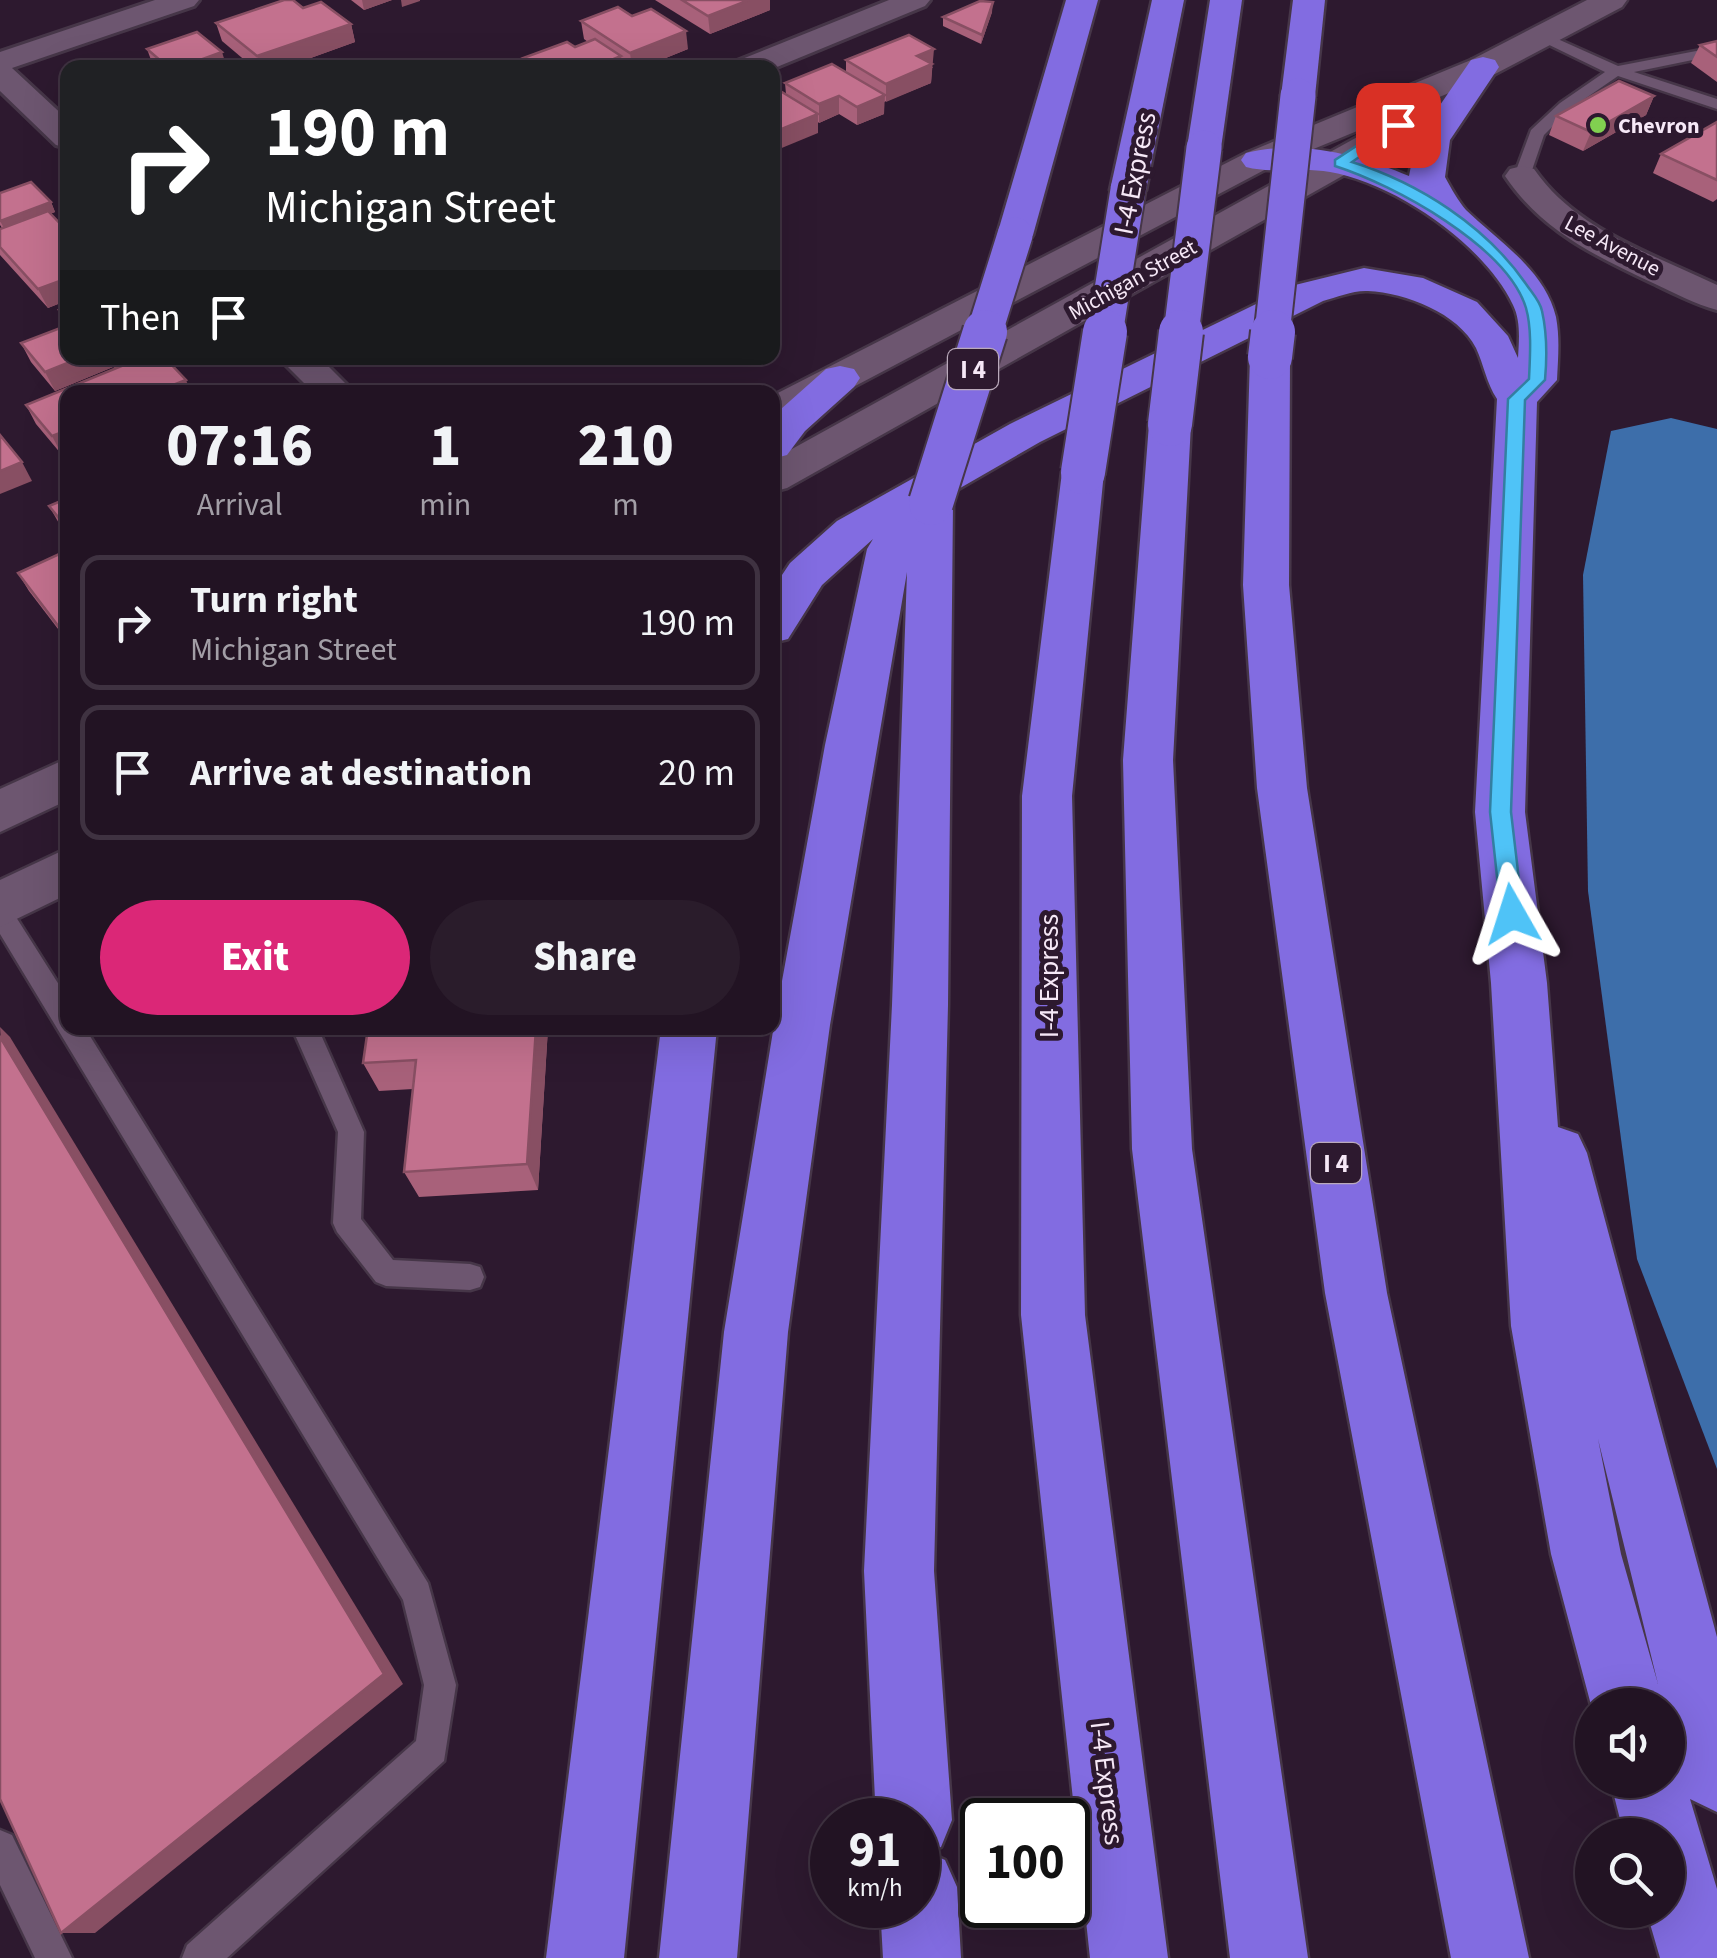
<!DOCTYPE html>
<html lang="en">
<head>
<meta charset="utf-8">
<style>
	body { margin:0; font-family:"Source Sans 3",sans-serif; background:#2a1c2b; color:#f1f3f6; height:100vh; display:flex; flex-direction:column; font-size:38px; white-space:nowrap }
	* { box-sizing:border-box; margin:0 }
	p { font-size:32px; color:#a29ea6 }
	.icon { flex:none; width:55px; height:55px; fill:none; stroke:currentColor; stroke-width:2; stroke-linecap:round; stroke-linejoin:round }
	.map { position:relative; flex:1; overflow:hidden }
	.sheet { position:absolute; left:60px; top:385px; width:720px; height:650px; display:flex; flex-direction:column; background:#221323; border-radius:20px; box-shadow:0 10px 40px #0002,0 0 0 2px #3f3241 }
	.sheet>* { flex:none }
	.hud { position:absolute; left:60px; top:60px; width:720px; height:305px; border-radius:20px; box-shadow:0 10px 40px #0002,0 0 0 2px #3f3241; background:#202124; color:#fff; overflow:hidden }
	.tools { position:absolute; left:1575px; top:1688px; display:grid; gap:20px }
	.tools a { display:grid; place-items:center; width:110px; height:110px; border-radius:50%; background:#221323; box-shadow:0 10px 40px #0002,0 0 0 2px #3f3241; font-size:50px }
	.speed { position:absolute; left:810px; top:1798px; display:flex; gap:20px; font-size:50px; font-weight:700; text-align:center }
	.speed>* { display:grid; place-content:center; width:130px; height:130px; border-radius:50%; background:#221323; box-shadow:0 10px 40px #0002,0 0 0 2px #3f3241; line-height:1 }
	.speed small { font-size:25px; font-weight:400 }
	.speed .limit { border:5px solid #111; border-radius:15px; background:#fff; color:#111 }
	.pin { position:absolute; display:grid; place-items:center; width:85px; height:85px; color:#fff; margin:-42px; border-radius:20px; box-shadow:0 5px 15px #0006 }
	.me { position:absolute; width:110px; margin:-55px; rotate:354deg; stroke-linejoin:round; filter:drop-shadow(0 0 8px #0008) }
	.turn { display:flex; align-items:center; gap:35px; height:210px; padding:0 40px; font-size:45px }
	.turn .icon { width:130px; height:130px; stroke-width:2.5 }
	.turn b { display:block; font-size:70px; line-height:85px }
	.then { display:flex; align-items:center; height:95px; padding:0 40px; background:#0003; gap:20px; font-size:38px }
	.eta { display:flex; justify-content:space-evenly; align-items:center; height:170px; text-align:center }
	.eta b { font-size:60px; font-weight:800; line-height:70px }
	.cta { display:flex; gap:20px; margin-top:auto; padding:20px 40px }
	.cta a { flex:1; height:115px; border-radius:60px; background:#db2777; color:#fff; font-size:40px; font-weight:800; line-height:115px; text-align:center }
	.cta a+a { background:#2a1c2b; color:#f1f3f6 }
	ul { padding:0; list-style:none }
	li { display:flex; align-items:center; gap:30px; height:135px; margin:0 20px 15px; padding:0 20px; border:5px solid #3f3241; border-radius:20px }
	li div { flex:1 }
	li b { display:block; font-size:38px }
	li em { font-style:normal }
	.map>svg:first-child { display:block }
	.water { fill:#3d6eaa }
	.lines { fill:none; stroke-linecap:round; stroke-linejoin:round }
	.service-casing { stroke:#463648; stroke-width:5 }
	.minor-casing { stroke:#463648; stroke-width:6 }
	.secondary-casing { stroke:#463648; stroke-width:5 }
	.motorway-casing { stroke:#463648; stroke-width:5 }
	.service { fill:#6d5670; fill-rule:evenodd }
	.minor { fill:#6d5670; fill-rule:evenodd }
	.secondary { fill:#6d5670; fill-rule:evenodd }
	.motorway { fill:#826ce1; fill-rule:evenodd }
	.motorway-bridge-far1-casing { stroke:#463648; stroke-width:39; stroke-linecap:butt }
	.motorway-bridge-casing { stroke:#463648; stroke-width:48; stroke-linecap:butt }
	.motorway-bridge-far1 { stroke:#826ce1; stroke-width:35 }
	.motorway-bridge { stroke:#826ce1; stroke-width:44 }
	.wall { fill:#a8617a }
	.shaded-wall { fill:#884f63 }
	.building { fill:#c3718e; stroke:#884f63; stroke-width:2.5 }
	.route { fill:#4fc3f7; stroke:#337fa1; stroke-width:2.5 }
	.poi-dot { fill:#81d050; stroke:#2d192f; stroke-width:4 }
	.labels { text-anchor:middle; stroke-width:10; stroke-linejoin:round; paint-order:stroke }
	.far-poi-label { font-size:22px; font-weight:bold; fill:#f6e8f7; stroke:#2d192f; text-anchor:start }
	.far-street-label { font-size:22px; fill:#f6e8f7; stroke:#2d192f }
	.shield { fill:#2d192f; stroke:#baaabb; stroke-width:2.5 }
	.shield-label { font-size:25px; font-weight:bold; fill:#f6e8f7 }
	.street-label { font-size:28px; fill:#f6e8f7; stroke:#2d192f }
</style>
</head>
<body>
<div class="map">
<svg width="1717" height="1958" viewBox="0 0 1717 1958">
	<rect width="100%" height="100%" fill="#2d192f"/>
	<!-- water -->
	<polygon class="water" points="1671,418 1717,429 1717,1469 1637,1259 1588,891 1583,575 1611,431"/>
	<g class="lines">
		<!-- service casing -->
		<g class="service-casing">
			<g id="service">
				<polygon points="1542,32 1618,66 1717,47 1717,55 1634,72 1717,99 1717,109 1618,76 1570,109 1544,135 1530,176 1516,179 1514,176 1531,130 1560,103 1605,72 1537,39 1535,36"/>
				<polygon points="0,903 9,906 68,999 68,1028 85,1028 428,1583 456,1685 444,1761 227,1958 182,1958 187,1945 416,1741 424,1685 403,1600 0,934"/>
				<polygon points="292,1028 318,1028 364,1132 361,1219 393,1260 470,1264 480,1267 484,1277 480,1287 470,1290 386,1286 376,1282 337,1232 333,1223 338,1132"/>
				<polygon points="0,1830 12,1835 72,1958 35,1958 0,1885"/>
			</g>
		</g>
		<!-- minor casing -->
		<g class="minor-casing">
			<g id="minor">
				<polygon points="155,0 199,0 194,6 12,68 68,120 68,148 56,145 0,91 0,52"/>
				<polygon points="889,0 930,0 925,6 772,69 733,68 737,61"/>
				<path d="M1522,166L1534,169C1576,230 1652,254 1717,285V310C1695,304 1674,293 1653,283C1595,256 1541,230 1505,176L1510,169Z"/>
				<polygon points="279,358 320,358 354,392 313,392"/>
			</g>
		</g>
		<!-- secondary casing -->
		<g class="secondary-casing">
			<g id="secondary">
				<polygon points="1587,0 1627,0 1622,7 1495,74 1270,167 787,422 772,426 772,396 1246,153 1471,60"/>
				<polygon points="1373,132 1385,135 1390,142 1353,170 787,488 772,492 772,460 1361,135"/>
				<polygon points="68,758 68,800 0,832 0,789"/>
				<polygon points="68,848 68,894 0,927 0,880"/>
			</g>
		</g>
		<!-- motorway casing -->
		<g class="motorway-casing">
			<g id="motorway">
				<polygon points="1066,0 1098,0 1033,235 1028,243 1015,246 1002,243 997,235"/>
				<polygon points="1152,0 1184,0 1146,190 1141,198 1128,201 1115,198 1110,190"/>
				<polygon points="1210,0 1242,0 1221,148 1216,155 1204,158 1192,155 1187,148"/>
				<polygon points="1293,0 1325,0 1315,96 1310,103 1286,103 1281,96"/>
				<path d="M1483,57L1495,60L1499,67L1450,140L1445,177C1451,188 1458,201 1466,210C1498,241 1545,270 1556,317C1560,338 1558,359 1557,380L1537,402L1525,812L1547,983L1558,1127L1578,1134L1587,1153L1717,1637V1812L1690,1799L1717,1889V1958H1660L1646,1910H1668V1835H1624L1610,1780H1668V1751L1676,1760L1668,1725V1705H1592V1710L1591,1705L1551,1554L1511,1326L1491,983L1475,812L1497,399C1486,382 1484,365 1476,348C1458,313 1406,293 1368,291C1354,290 1337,297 1323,301L1040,442L948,495L953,503L948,1005L934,1571L952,1820L941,1847L927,1852L945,1860L957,1887L961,1958H883L880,1905H918V1820H876L864,1571L892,1005L907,572L830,1025L788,1332L737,1958H659L724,1332L774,1025L825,745L867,549L873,539L822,585L788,639L772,643V590L790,563L837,521L1010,424L1295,285L1364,268L1423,278L1477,302L1508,336L1518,358C1519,341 1521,321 1513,305C1485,245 1395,183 1330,172C1302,167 1273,174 1246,167L1241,160L1246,153C1301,139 1359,155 1409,176L1416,140L1471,60ZM1598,1439L1658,1684L1621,1554Z"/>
				<polygon points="1270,345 1284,348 1290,357 1289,585 1307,788 1387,1293 1529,1958 1451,1958 1325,1293 1257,788 1243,585 1250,357 1256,348"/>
				<polygon points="840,366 854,369 860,378 854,387 805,431 787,455 772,459 772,417 826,369"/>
				<polygon points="1170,411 1185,415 1191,424 1173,760 1192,1149 1308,1958 1230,1958 1132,1149 1123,760 1149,424 1155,415"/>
				<polygon points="1083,458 1098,462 1104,472 1072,796 1085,1315 1168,1958 1090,1958 1021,1315 1022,796 1062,472 1068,462"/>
				<polygon points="661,1028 717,1028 624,1958 546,1958"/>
			</g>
		</g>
		<!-- service -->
		<use href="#service" class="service"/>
		<!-- minor -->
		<use href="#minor" class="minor"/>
		<!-- secondary -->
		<use href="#secondary" class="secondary"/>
		<!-- motorway -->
		<use href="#motorway" class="motorway"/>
		<!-- motorway-bridge-far1 casing -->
		<g class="motorway-bridge-far1-casing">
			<g id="motorway-bridge-far1">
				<polyline points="984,334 1015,235"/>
				<polyline points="1105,334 1128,190"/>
				<polyline points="1181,334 1204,148"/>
				<polyline points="1272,334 1298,96"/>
			</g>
		</g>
		<!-- motorway-bridge casing -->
		<g class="motorway-bridge-casing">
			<g id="motorway-bridge">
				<polyline points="1270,357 1273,332"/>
				<polyline points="1170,424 1181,332"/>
				<polyline points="1083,472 1105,332"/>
				<polyline points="931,503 985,332"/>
			</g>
		</g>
		<!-- motorway-bridge-far1 -->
		<use href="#motorway-bridge-far1" class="motorway-bridge-far1"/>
		<!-- motorway-bridge -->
		<use href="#motorway-bridge" class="motorway-bridge"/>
	</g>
	<!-- wall -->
	<g class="wall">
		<polygon points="351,0 392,0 364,10"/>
		<polygon points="655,0 770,0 770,10 710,34"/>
		<polygon points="992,12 981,44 943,26 943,17"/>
		<polygon points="581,21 688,49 641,68 627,68 622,64 622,68 525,68 523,58 575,47 588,42 584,39"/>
		<polygon points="216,23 351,24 355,42 283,68 254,68 222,41"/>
		<polygon points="1717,41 1717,82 1691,63 1700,45"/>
		<polygon points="147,49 227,68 154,68"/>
		<polygon points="846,60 933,67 932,68 931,83 884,102 884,114 857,125 839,114 819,123 818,122 818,133 786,94 785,83 846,72"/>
		<polygon points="1654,96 1646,115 1583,151 1549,135 1556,116"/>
		<polygon points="1717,122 1717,199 1713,202 1653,173 1661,154"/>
		<polygon points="0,193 51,202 55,212 50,214 68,232 68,300 48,308 0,255 0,229 2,228 0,225"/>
		<polygon points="68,306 68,358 165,358 68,392 68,453 62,455 36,424 26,405 115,368 113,367 55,391 31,362 21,343 66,325 59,310"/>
		<polygon points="68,498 68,535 60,525 49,506"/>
		<polygon points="68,550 68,642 29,591 18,573"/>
		<polygon points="548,1028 538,1190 419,1197 404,1172 413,1089 379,1091 363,1063"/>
	</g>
	<!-- shaded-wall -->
	<g class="shaded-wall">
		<polygon points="362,0 392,0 364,10"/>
		<polygon points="401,0 420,0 420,1 402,7"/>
		<polygon points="749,0 770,0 770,10 710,34 708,16"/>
		<polygon points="993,2 992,12 981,44 982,35"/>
		<polygon points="351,24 355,42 283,68 261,68 257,56"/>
		<polygon points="686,31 688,49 641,68 632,68 630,53"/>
		<polygon points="934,49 931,83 886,102 886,84 917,56"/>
		<polygon points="222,52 227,68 178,68"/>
		<polygon points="621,56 622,68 592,68"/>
		<polygon points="885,95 884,114 857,125 857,107"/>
		<polygon points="839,96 839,114 819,123 819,104"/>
		<polygon points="1654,96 1646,115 1583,151 1591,132"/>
		<polygon points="818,114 818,133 772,152 772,133"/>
		<polygon points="51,202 55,212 5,230 0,221"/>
		<polygon points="68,278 68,300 48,308 38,289"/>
		<polygon points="80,358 109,358 113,367 55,391 45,372"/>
		<polygon points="112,358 150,358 120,374"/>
		<polygon points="186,380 191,392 155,392"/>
		<polygon points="68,430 68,453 62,455 52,436"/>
		<polygon points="22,462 32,481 0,494 0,471"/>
		<polygon points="68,623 68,641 59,627"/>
		<polygon points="0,1027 10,1037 403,1684 95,1933 61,1933"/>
		<polygon points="536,1028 548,1028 538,1190 527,1164"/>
	</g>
	<!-- building -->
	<g class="building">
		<polygon points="284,0 293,0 303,8 321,2 351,24 257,56 216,23"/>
		<polygon points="682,0 749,0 708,16"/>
		<polygon points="980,1 993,2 982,35 943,17"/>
		<polygon points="618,7 632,16 651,9 686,31 630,53 581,21"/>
		<polygon points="197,32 222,52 178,68 169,68 147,49"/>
		<polygon points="909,35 934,49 917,56 932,64 886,84 846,60"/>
		<polygon points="595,39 621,56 592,68 537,68 523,58 567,42 575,47"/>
		<polygon points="1717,41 1717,57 1700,45"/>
		<polygon points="832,64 885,95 857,107 839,96 819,104 785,83"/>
		<polygon points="1619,81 1654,96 1591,132 1556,116"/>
		<polygon points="777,89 818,114 772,133 772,90"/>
		<polygon points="1717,122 1717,180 1661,154"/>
		<polygon points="31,182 51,202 0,221 0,193"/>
		<polygon points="48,211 68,232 68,278 38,289 0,247 0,229"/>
		<polygon points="68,306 68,320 59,310"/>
		<polygon points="68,325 68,358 80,358 45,372 21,343"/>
		<polygon points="141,358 165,358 186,380 155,392 68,392 68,430 52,436 26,405"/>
		<polygon points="0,435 22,462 0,471"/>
		<polygon points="68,498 68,529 49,506"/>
		<polygon points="68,550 68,623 59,627 18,573"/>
		<polygon points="368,1028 536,1028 527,1164 404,1172 416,1060 363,1063"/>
		<polygon points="0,1037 384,1674 61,1933 0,1799"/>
	</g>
	<!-- route -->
	<path class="route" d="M1393,122L1405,125L1352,162C1419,183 1486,226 1526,284C1532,293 1540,301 1542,311C1547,333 1547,358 1545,380L1525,400L1511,812L1523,914L1512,923L1501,914L1490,812L1508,399L1529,379C1530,357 1532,329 1526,308C1507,246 1394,185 1335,166V160Z"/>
	<!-- markers -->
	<circle class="poi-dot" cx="1598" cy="125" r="10"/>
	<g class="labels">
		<!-- far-poi labels -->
		<g class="far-poi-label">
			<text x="1618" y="133">Chevron</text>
		</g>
		<!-- far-street labels -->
		<g class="far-street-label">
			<text transform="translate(1613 245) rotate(28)" y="8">Lee Avenue</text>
			<text transform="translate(1132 279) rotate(-29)" y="8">Michigan Street</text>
		</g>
		<!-- shield labels -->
		<g class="shield">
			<rect x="948" y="349" width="50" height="40" rx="8"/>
			<rect x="1311" y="1143" width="50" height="40" rx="8"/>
		</g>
		<g class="shield-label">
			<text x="973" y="378">I 4</text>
			<text x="1336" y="1172">I 4</text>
		</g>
		<!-- street labels -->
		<g class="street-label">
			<text transform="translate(1134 173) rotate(-79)" y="10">I-4 Express</text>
			<text transform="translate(1048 976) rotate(-90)" y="10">I-4 Express</text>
			<text transform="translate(1108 1783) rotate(83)" y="10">I-4 Express</text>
		</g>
	</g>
</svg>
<div class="tools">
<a><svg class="icon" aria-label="sound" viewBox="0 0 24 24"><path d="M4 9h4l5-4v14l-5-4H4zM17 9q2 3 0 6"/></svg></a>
<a><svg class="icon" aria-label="search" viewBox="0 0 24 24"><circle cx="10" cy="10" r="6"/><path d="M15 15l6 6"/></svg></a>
</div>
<div class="speed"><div>91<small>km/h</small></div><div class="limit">100</div></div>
<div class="pin" style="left:1398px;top:125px;background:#d93025"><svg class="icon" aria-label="arrive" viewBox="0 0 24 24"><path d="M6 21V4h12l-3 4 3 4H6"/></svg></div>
<svg class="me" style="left:1512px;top:914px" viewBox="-20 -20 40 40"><path d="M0-17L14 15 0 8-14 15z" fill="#4fc3f7" stroke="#fff" stroke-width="4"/></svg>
<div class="hud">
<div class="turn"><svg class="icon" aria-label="right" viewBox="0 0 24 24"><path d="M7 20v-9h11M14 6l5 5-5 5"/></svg><div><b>190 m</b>Michigan Street</div></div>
<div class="then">Then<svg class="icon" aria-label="arrive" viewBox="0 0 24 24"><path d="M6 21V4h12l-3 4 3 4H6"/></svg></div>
</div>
<section class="sheet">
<div class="eta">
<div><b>07:16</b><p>Arrival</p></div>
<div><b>1</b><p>min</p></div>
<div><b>210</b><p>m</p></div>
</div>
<ul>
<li><svg class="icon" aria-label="right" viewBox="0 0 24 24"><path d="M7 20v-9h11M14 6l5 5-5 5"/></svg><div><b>Turn right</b><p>Michigan Street</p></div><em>190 m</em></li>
<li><svg class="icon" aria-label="arrive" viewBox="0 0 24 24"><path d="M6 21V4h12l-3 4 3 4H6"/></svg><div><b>Arrive at destination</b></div><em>20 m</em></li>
</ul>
<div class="cta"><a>Exit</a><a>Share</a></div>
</section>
</div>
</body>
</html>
